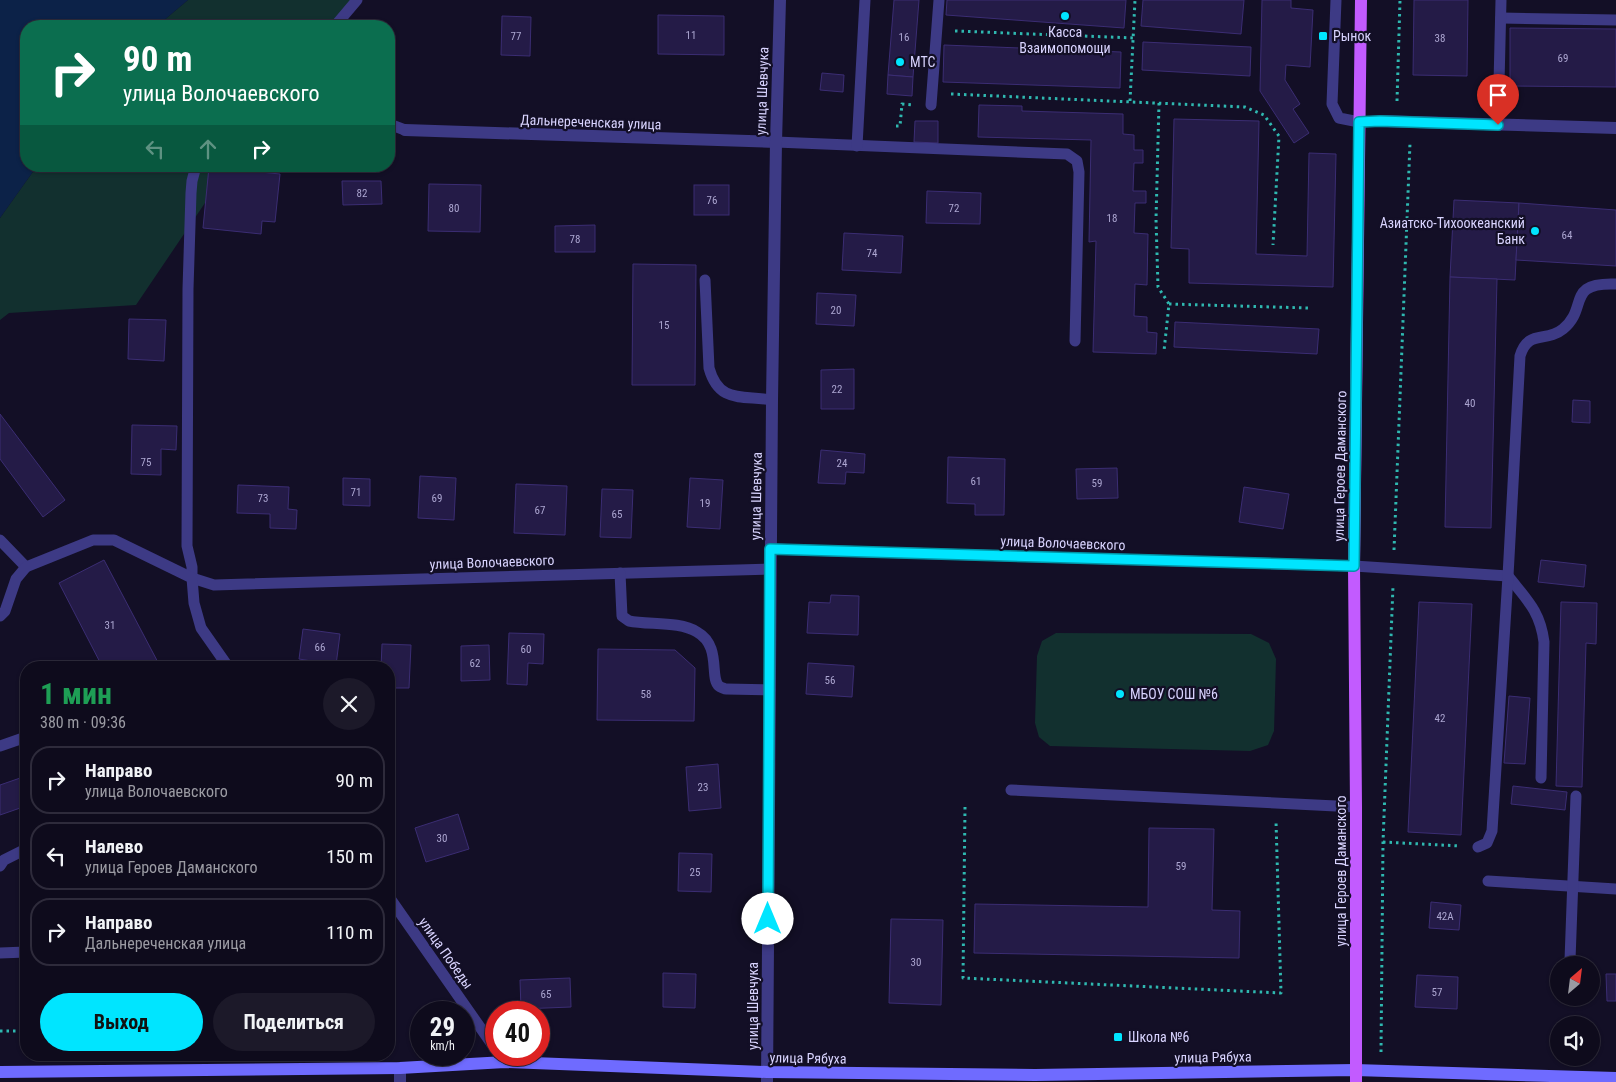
<!DOCTYPE html>
<html lang="ru">
<head>
<meta charset="utf-8">
<style>
	body { margin:0; font-family:"Roboto Condensed",sans-serif; background:#1c1929; color:#f1f3f6; height:100vh; display:flex; flex-direction:column; font-size:19px; white-space:nowrap }
	* { box-sizing:border-box; margin:0 }
	p { font-size:16px; color:#9b9ba3 }
	.icon { flex:none; width:28px; height:28px; fill:none; stroke:currentColor; stroke-width:2; stroke-linecap:round; stroke-linejoin:round }
	.map { position:relative; flex:1; overflow:hidden }
	.side { position:absolute; left:20px; top:661px; width:375px; height:400px; display:flex; flex-direction:column; background:#0e0b1c; border-radius:20px; box-shadow:0 1px 4px #0004,0 0 0 1px #2e2b3b }
	.side>* { flex:none }
	.hud { position:absolute; left:20px; top:20px; width:375px; height:152px; border-radius:20px; box-shadow:0 1px 4px #0004,0 0 0 1px #2e2b3b; background:#0b6e4f; color:#fff; overflow:hidden }
	.needle { width:32px; rotate:28deg }
	.tools { position:absolute; left:1550px; top:956px; display:grid; gap:10px }
	.tools a { display:grid; place-items:center; width:50px; height:50px; border-radius:50%; background:#0e0b1c; box-shadow:0 1px 4px #0004,0 0 0 1px #2e2b3b; font-size:25px }
	.speed { position:absolute; left:410px; top:1001px; display:flex; gap:10px; font-size:25px; font-weight:700; text-align:center }
	.speed>* { display:grid; place-content:center; width:65px; height:65px; border-radius:50%; background:#0e0b1c; box-shadow:0 1px 4px #0004,0 0 0 1px #2e2b3b; line-height:1 }
	.speed small { font-size:12px; font-weight:400 }
	.speed .limit { border:8px solid #d22; background:#fff; color:#111 }
	.pin { position:absolute; display:grid; place-items:center; width:42px; height:42px; color:#fff; margin:-51px -21px; border-radius:50% 50% 50% 0; rotate:-45deg; box-shadow:0 0 5px #0007 }
	.pin .icon { rotate:45deg }
	.me { position:absolute; width:55px; margin:-28px; rotate:0deg; stroke-linejoin:round; filter:drop-shadow(0 0 4px #0008) }
	.turn { display:flex; align-items:center; gap:18px; height:105px; padding:0 20px; font-size:22px }
	.turn .icon { width:65px; height:65px; stroke-width:2.5 }
	.turn b { display:block; font-size:35px; line-height:42px }
	.lanes { display:flex; align-items:center; height:48px; padding:0 20px; background:#0003; justify-content:center; gap:25px; direction:ltr }
	.lanes .off { opacity:.35 }
	.round { display:grid; place-items:center; flex:none; width:52px; height:52px; border-radius:26px; background:#1c1929 }
	.summary { display:flex; align-items:center; justify-content:space-between; height:85px; padding:0 20px }
	h1 { font-size:30px; font-weight:700; line-height:38px; color:#1e9e55 }
	.primary-button { display:flex; gap:10px; margin-top:auto; padding:10px 20px }
	.primary-button a { flex:1; height:58px; border-radius:30px; background:#00e5ff; color:#111; font-size:20px; font-weight:700; line-height:58px; text-align:center }
	.primary-button a+a { background:#1c1929; color:#f1f3f6 }
	ul { padding:0; list-style:none }
	li { display:flex; align-items:center; gap:15px; height:68px; margin:0 10px 8px; padding:0 10px; border:2px solid #2e2b3b; border-radius:20px }
	li div { flex:1 }
	li b { display:block; font-size:19px }
	li em { font-style:normal }
	.map>svg:first-child { display:block }
	.green { fill:#12302f }
	.water { fill:#0c2248 }
	.building { fill:#241b47; stroke:#3b2d73 }
	.lines { fill:none; stroke-linecap:round; stroke-linejoin:round }
	.path { stroke:#2fb8b0; stroke-width:3; stroke-dasharray:2.5 4; stroke-linecap:butt }
	.service { stroke:#3d3a85; stroke-width:11 }
	.minor { stroke:#3d3a85; stroke-width:12 }
	.tertiary { stroke:#3d3a85; stroke-width:12 }
	.secondary { stroke:#6f6bff; stroke-width:12 }
	.primary { stroke:#c25bff; stroke-width:12 }
	.route-casing { stroke:#0095a6; stroke-width:12 }
	.route { stroke:#00e5ff; stroke-width:9 }
	.poi-dot { fill:#00e5ff; stroke:#130f26; stroke-width:2 }
	.labels { text-anchor:middle; stroke-width:4.5; stroke-linejoin:round; paint-order:stroke }
	.number-label { font-size:11px; fill:#aca6d1 }
	.poi-label { font-size:14px; fill:#d9d4ff; stroke:#130f26; text-anchor:start }
	.street-label { font-size:14px; fill:#d9d4ff; stroke:#130f26 }
</style>
</head>
<body>
<div class="map">
<svg width="1616" height="1082" viewBox="0 0 1616 1082">
	<rect width="100%" height="100%" fill="#130f26"/>
	<!-- green -->
	<g class="green">
		<polygon points="188,0 356,0 330,26 157,26"/>
		<polygon points="37,166 230,166 136,305 9,313 0,320 0,218"/>
		<polygon points="1056,633 1251,634 1269,643 1276,659 1274,731 1268,745 1250,751 1050,746 1039,737 1035,723 1037,656 1042,641"/>
	</g>
	<!-- water -->
	<polygon class="water" points="0,0 188,0 157,26 26,26 26,166 37,166 0,218"/>
	<!-- building -->
	<g class="building">
		<polygon points="894,0 919,0 913,77 888,75"/>
		<polygon points="947,0 1126,0 1124,28 946,15"/>
		<polygon points="1143,0 1244,0 1241,34 1141,26"/>
		<polygon points="1262,0 1291,0 1291,8 1313,10 1310,67 1286,65 1285,80 1300,104 1293,109 1309,133 1294,143 1260,91"/>
		<polygon points="1414,0 1468,0 1467,76 1413,75"/>
		<polygon points="658,15 724,16 724,55 658,54"/>
		<polygon points="502,16 531,17 530,56 501,55"/>
		<polygon points="1510,28 1616,29 1616,87 1510,86"/>
		<polygon points="1143,42 1251,47 1250,76 1142,70"/>
		<polygon points="944,45 1121,52 1120,88 943,82"/>
		<polygon points="822,73 844,75 843,92 820,90"/>
		<polygon points="888,75 913,77 912,96 887,94"/>
		<polygon points="979,105 1022,106 1022,111 1123,114 1123,134 1134,135 1134,150 1143,150 1143,163 1134,163 1133,191 1146,191 1146,203 1135,203 1134,233 1148,234 1147,285 1135,284 1134,316 1147,317 1147,332 1157,333 1156,354 1093,352 1096,241 1089,242 1091,140 978,137"/>
		<polygon points="1174,119 1259,121 1256,254 1307,256 1309,153 1336,154 1333,287 1189,283 1189,249 1171,248"/>
		<polygon points="915,121 938,121 938,143 914,142"/>
		<polygon points="209,167 280,174 275,222 262,221 261,234 203,228"/>
		<polygon points="342,181 381,181 382,204 343,205"/>
		<polygon points="429,184 481,185 480,232 428,231"/>
		<rect x="694" y="185" width="35" height="30"/>
		<polygon points="927,191 981,193 980,224 926,223"/>
		<polygon points="1454,200 1519,203 1515,280 1450,277"/>
		<polygon points="1519,203 1616,210 1616,266 1516,260"/>
		<polygon points="595,225 595,252 555,252 555,226"/>
		<polygon points="844,233 903,236 901,273 842,270"/>
		<polygon points="633,264 696,265 695,385 632,385"/>
		<polygon points="1450,277 1497,279 1491,528 1445,527"/>
		<polygon points="817,293 856,295 854,326 816,324"/>
		<polygon points="129,319 166,320 164,361 128,359"/>
		<polygon points="1175,322 1319,329 1317,354 1174,347"/>
		<polygon points="854,369 854,409 821,409 821,370"/>
		<polygon points="1573,400 1590,401 1590,423 1572,422"/>
		<polygon points="0,414 65,500 43,517 0,459"/>
		<polygon points="132,425 177,426 176,450 161,449 161,475 131,474"/>
		<polygon points="821,450 865,454 864,473 846,472 845,484 818,483"/>
		<polygon points="948,457 1005,459 1004,515 975,515 975,504 947,503"/>
		<polygon points="1117,468 1118,498 1077,499 1076,469"/>
		<polygon points="420,476 456,478 454,520 418,518"/>
		<polygon points="343,478 370,479 370,506 343,505"/>
		<polygon points="690,478 723,480 720,529 687,527"/>
		<polygon points="516,484 567,486 565,535 514,533"/>
		<polygon points="238,485 289,487 288,509 297,510 296,529 270,528 270,514 237,513"/>
		<polygon points="1244,487 1289,494 1283,529 1239,522"/>
		<polygon points="602,489 633,490 631,538 600,537"/>
		<polygon points="104,560 161,668 103,668 59,583"/>
		<polygon points="1541,560 1586,565 1584,587 1538,582"/>
		<polygon points="831,595 859,596 858,635 807,633 809,602 830,603"/>
		<polygon points="1419,602 1472,604 1461,835 1408,832"/>
		<polygon points="1561,602 1597,603 1596,644 1586,643 1582,787 1556,786"/>
		<polygon points="303,629 340,634 336,665 299,659"/>
		<polygon points="509,633 544,634 543,664 528,663 527,685 507,684"/>
		<polygon points="382,644 411,645 409,688 389,688 389,668 381,668"/>
		<polygon points="489,645 490,680 461,681 461,646"/>
		<polygon points="598,649 675,650 695,668 694,721 597,720"/>
		<polygon points="808,663 854,666 852,697 806,694"/>
		<polygon points="1509,696 1530,698 1525,764 1504,763"/>
		<polygon points="718,764 721,808 689,811 686,767"/>
		<polygon points="26,776 26,806 0,815 0,785"/>
		<polygon points="1513,786 1567,792 1565,810 1511,804"/>
		<polygon points="458,814 469,849 426,862 415,828"/>
		<polygon points="1149,828 1214,829 1212,910 1240,911 1239,958 974,953 975,904 1148,907"/>
		<polygon points="679,853 712,854 711,892 678,891"/>
		<polygon points="1431,902 1461,905 1459,930 1429,928"/>
		<polygon points="891,919 943,920 941,1005 889,1003"/>
		<polygon points="22,972 26,972 26,1015 23,1015"/>
		<polygon points="663,973 696,974 695,1008 663,1007"/>
		<polygon points="1606,974 1616,974 1616,1001 1607,1001"/>
		<polygon points="1417,975 1458,977 1457,1009 1415,1007"/>
		<polygon points="570,978 571,1007 521,1009 520,980"/>
	</g>
	<g class="lines">
		<!-- path -->
		<g class="path">
			<polyline points="955,31 1134,38"/>
			<polyline points="951,94 1245,107 1264,115 1279,136 1273,245"/>
			<polyline points="1130,101 1135,0"/>
			<polyline points="1397,101 1400,0"/>
			<polyline points="1159,103 1156,219 1158,287 1169,304 1164,351"/>
			<polyline points="896,126 900,126 902,104 913,105"/>
			<polyline points="1169,304 1308,308"/>
			<polyline points="1394,550 1410,143 1411,143"/>
			<polyline points="965,807 963,978 1281,993 1276,821"/>
			<polyline points="1383,842 1460,846"/>
			<polyline points="389,947 390,932"/>
			<polyline points="0,1031 26,1031"/>
			<polyline points="1381,1052 1383,842 1393,586"/>
		</g>
		<!-- service -->
		<g class="service">
			<polyline points="1336,0 1332,104 1339,118 1359,122 1380,121"/>
			<polyline points="1501,18 1616,20"/>
			<polyline points="335,26 357,0"/>
			<polyline points="931,105 939,0"/>
			<polyline points="389,124 405,130"/>
			<polyline points="1498,125 1501,0"/>
			<polyline points="776,142 1067,154 1077,161 1079,172 1075,341"/>
			<polyline points="857,146 865,0"/>
			<polyline points="196,166 192,181 191,193 188,289 187,546 192,567 192,578 214,585 770,569"/>
			<path d="M705,280L709,368C719,404 742,395 772,400"/>
			<polyline points="0,540 26,567"/>
			<path d="M770,549L1354,566L1508,576C1527,600 1540,611 1544,642L1541,778"/>
			<path d="M620,573L622,616L629,621C649,625 680,621 697,632C722,646 709,678 719,686C720,687 725,689 726,689L770,690"/>
			<polyline points="0,616 5,611 16,579 26,567 93,540 114,540 192,578 194,603 201,628 229,668"/>
			<polyline points="0,746 26,737"/>
			<polyline points="1011,790 1356,807"/>
			<path d="M1478,847L1487,843L1492,831L1508,576L1520,356C1528,329 1546,343 1563,329C1589,308 1565,282 1616,284"/>
			<polyline points="0,866 4,860 26,849"/>
			<polyline points="1488,881 1616,889"/>
			<polyline points="389,897 496,1050"/>
			<polyline points="0,953 26,952"/>
			<polyline points="1570,960 1576,796"/>
		</g>
		<!-- minor -->
		<g class="minor">
			<polyline points="1380,121 1616,128"/>
			<polyline points="405,130 776,142"/>
			<polyline points="400,1068 400,1082"/>
		</g>
		<!-- tertiary -->
		<polyline class="tertiary" points="767,1082 772,400 776,142 780,0"/>
		<!-- secondary -->
		<polyline class="secondary" points="0,1072 400,1068 505,1062 767,1072 1035,1075 1355,1070 1616,1078"/>
		<!-- primary -->
		<polyline class="primary" points="1356,1082 1356,807 1354,566 1361,0"/>
	</g>
	<g class="lines">
		<!-- route casing -->
		<g class="route-casing">
			<polyline id="route" points="768,919 770,549 1354,566 1359,122 1380,121 1498,125"/>
		</g>
		<!-- route -->
		<use href="#route" class="route"/>
	</g>
	<!-- markers -->
	<g class="poi-dot">
		<circle cx="1065" cy="16" r="5"/>
		<rect x="1318" y="31" width="10" height="10" rx="2.5"/>
		<circle cx="900" cy="62" r="5"/>
		<circle cx="1535" cy="231" r="5"/>
		<circle cx="1120" cy="694" r="5"/>
		<rect x="1113" y="1032" width="10" height="10" rx="2.5"/>
	</g>
	<g class="labels">
		<!-- number labels -->
		<g class="number-label">
			<text x="691" y="39">11</text>
			<text x="516" y="40">77</text>
			<text x="904" y="41">16</text>
			<text x="1440" y="42">38</text>
			<text x="1563" y="62">69</text>
			<text x="362" y="197">82</text>
			<text x="712" y="204">76</text>
			<text x="454" y="212">80</text>
			<text x="954" y="212">72</text>
			<text x="1112" y="222">18</text>
			<text x="1567" y="239">64</text>
			<text x="575" y="243">78</text>
			<text x="872" y="257">74</text>
			<text x="836" y="314">20</text>
			<text x="664" y="329">15</text>
			<text x="837" y="393">22</text>
			<text x="1470" y="407">40</text>
			<text x="146" y="466">75</text>
			<text x="842" y="467">24</text>
			<text x="976" y="485">61</text>
			<text x="1097" y="487">59</text>
			<text x="356" y="496">71</text>
			<text x="263" y="502">73</text>
			<text x="437" y="502">69</text>
			<text x="705" y="507">19</text>
			<text x="540" y="514">67</text>
			<text x="617" y="518">65</text>
			<text x="110" y="629">31</text>
			<text x="320" y="651">66</text>
			<text x="526" y="653">60</text>
			<text x="475" y="667">62</text>
			<text x="830" y="684">56</text>
			<text x="646" y="698">58</text>
			<text x="1440" y="722">42</text>
			<text x="703" y="791">23</text>
			<text x="442" y="842">30</text>
			<text x="1181" y="870">59</text>
			<text x="695" y="876">25</text>
			<text x="1445" y="920">42А</text>
			<text x="916" y="966">30</text>
			<text x="1437" y="996">57</text>
			<text x="546" y="998">65</text>
		</g>
		<!-- poi labels -->
		<g class="poi-label">
			<text x="1065" y="37" text-anchor="middle">Касса<tspan x="1065" dy="16">Взаимопомощи</tspan></text>
			<text x="1333" y="41">Рынок</text>
			<text x="910" y="67">МТС</text>
			<text x="1525" y="228" text-anchor="end">Азиатско-Тихоокеанский<tspan x="1525" dy="16">Банк</tspan></text>
			<text x="1130" y="699">МБОУ СОШ №6</text>
			<text x="1128" y="1042">Школа №6</text>
		</g>
		<!-- street labels -->
		<g class="street-label">
			<text transform="translate(762 91) rotate(-88)" y="5">улица Шевчука</text>
			<text transform="translate(591 122) rotate(2)" y="5">Дальнереченская улица</text>
			<text transform="translate(1340 466) rotate(-89)" y="5">улица Героев Даманского</text>
			<text transform="translate(756 496) rotate(-89)" y="5">улица Шевчука</text>
			<text transform="translate(1063 543) rotate(2)" y="5">улица Волочаевского</text>
			<text transform="translate(492 562) rotate(-2)" y="5">улица Волочаевского</text>
			<text transform="translate(1341 871) rotate(-90)" y="5">улица Героев Даманского</text>
			<text transform="translate(446 953) rotate(55)" y="5">улица Победы</text>
			<text transform="translate(753 1006) rotate(-90)" y="5">улица Шевчука</text>
			<text transform="translate(1213 1057) rotate(-1)" y="5">улица Рябуха</text>
			<text transform="translate(808 1058) rotate(1)" y="5">улица Рябуха</text>
		</g>
	</g>
</svg>
<div class="tools">
<a><svg class="needle" viewBox="-14 -14 28 28"><path d="M0-13l5 13h-10z" fill="#e53935"/><path d="M0 13l5-13h-10z" fill="#9b9ba3"/></svg></a>
<a><svg class="icon" aria-label="sound" viewBox="0 0 24 24"><path d="M4 9h4l5-4v14l-5-4H4zM17 9q2 3 0 6"/></svg></a>
</div>
<div class="speed"><div>29<small>km/h</small></div><div class="limit">40</div></div>
<div class="pin" style="left:1498px;top:125px;background:#d93025"><svg class="icon" aria-label="arrive" viewBox="0 0 24 24"><path d="M6 21V4h12l-3 4 3 4H6"/></svg></div>
<svg class="me" style="left:768px;top:919px" viewBox="-20 -20 40 40"><circle r="19" fill="#fff"/><path d="M0-13L10 11 0 6-10 11z" fill="#00e5ff"/></svg>
<div class="hud">
<div class="turn"><svg class="icon" aria-label="right" viewBox="0 0 24 24"><path d="M7 20v-9h11M14 6l5 5-5 5"/></svg><div><b>90 m</b>улица Волочаевского</div></div>
<div class="lanes"><svg class="icon off" aria-label="left" viewBox="0 0 24 24"><path d="M17 20v-9H6M10 6l-5 5 5 5"/></svg><svg class="icon off" aria-label="ahead" viewBox="0 0 24 24"><path d="M12 20V5M6 11l6-6 6 6"/></svg><svg class="icon" aria-label="right" viewBox="0 0 24 24"><path d="M7 20v-9h11M14 6l5 5-5 5"/></svg></div>
</div>
<section class="side">
<div class="summary"><div><h1>1 мин</h1><p>380 m · 09:36</p></div><a class="round"><svg class="icon" aria-label="close" viewBox="0 0 24 24"><path d="M6 6l12 12M18 6L6 18"/></svg></a></div>
<ul>
<li><svg class="icon" aria-label="right" viewBox="0 0 24 24"><path d="M7 20v-9h11M14 6l5 5-5 5"/></svg><div><b>Направо</b><p>улица Волочаевского</p></div><em>90 m</em></li>
<li><svg class="icon" aria-label="left" viewBox="0 0 24 24"><path d="M17 20v-9H6M10 6l-5 5 5 5"/></svg><div><b>Налево</b><p>улица Героев Даманского</p></div><em>150 m</em></li>
<li><svg class="icon" aria-label="right" viewBox="0 0 24 24"><path d="M7 20v-9h11M14 6l5 5-5 5"/></svg><div><b>Направо</b><p>Дальнереченская улица</p></div><em>110 m</em></li>
</ul>
<div class="primary-button"><a>Выход</a><a>Поделиться</a></div>
</section>
</div>
</body>
</html>
